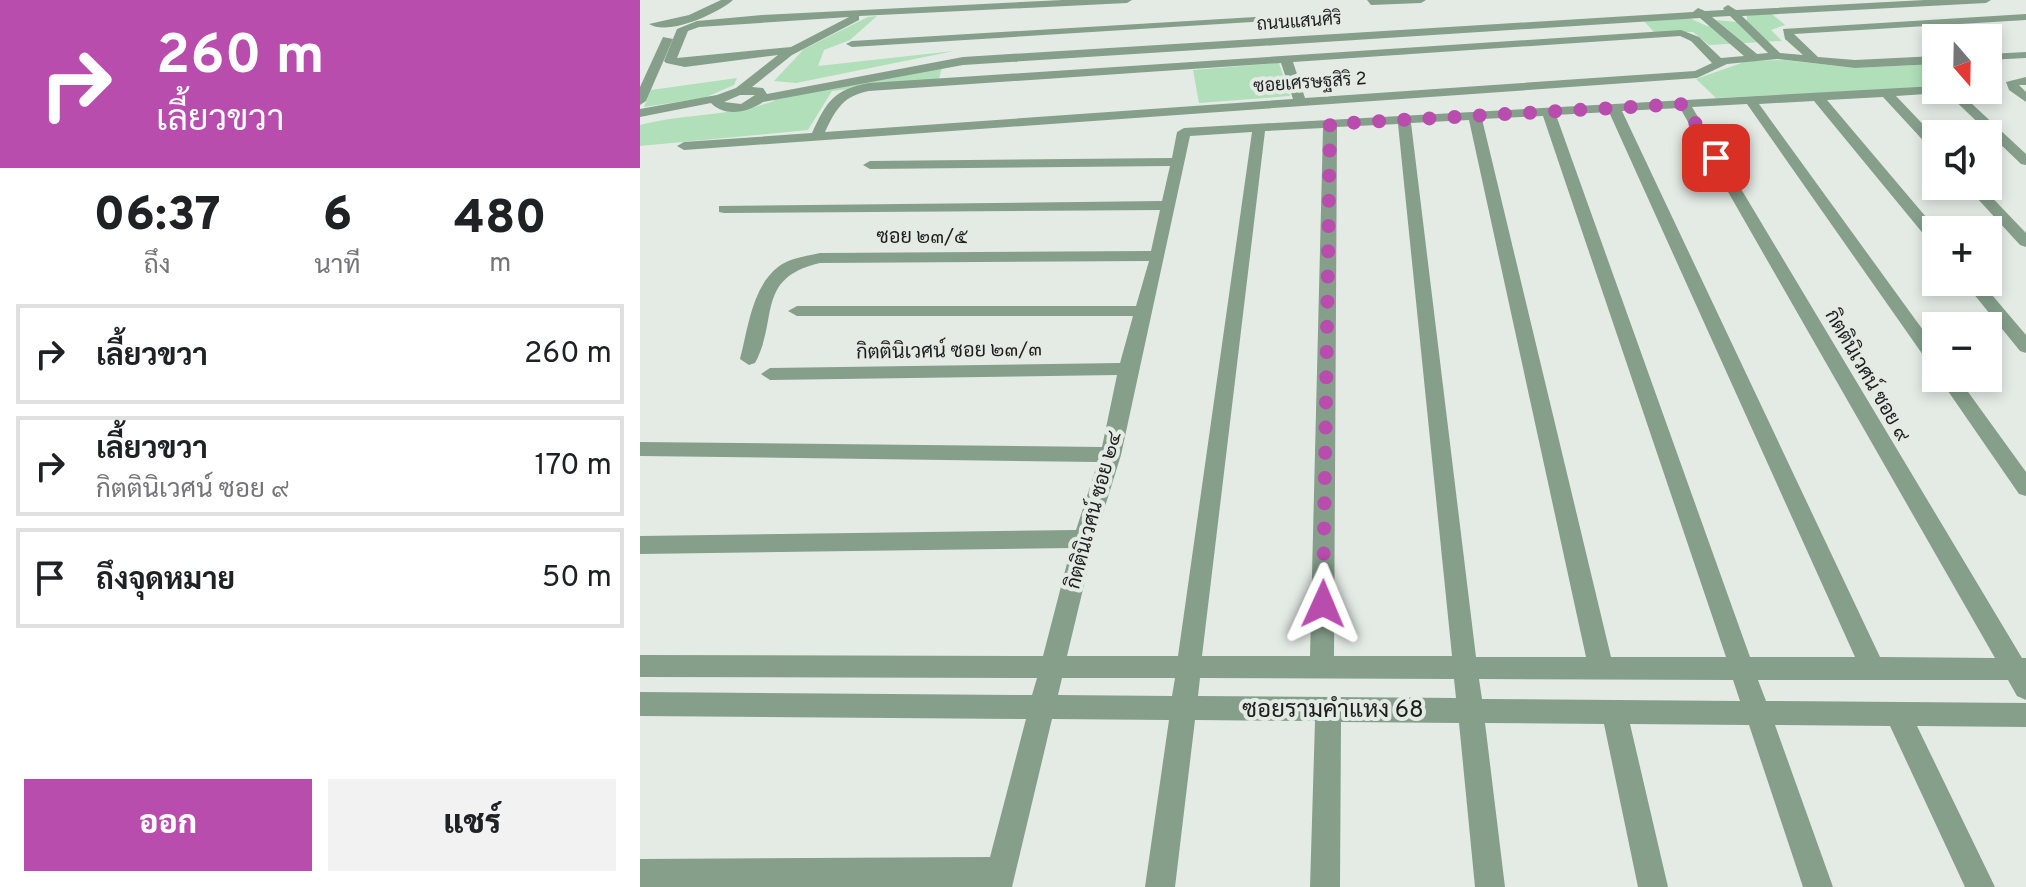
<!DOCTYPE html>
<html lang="th">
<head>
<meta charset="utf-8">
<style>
	body { margin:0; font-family:Overpass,Sarabun,sans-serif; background:#f2f2f2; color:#202124; height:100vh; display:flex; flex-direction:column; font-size:30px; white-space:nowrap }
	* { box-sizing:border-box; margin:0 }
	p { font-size:26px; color:#757577 }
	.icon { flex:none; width:44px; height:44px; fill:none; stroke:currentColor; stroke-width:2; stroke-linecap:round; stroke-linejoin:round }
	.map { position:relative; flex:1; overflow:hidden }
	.side { display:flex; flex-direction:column; background:#fff; width:640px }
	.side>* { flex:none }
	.guide { background:#b84dae; color:#fff; overflow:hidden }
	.needle { width:52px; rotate:160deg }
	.controls { position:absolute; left:1282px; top:24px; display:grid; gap:16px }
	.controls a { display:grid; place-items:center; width:80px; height:80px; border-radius:0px; background:#fff; box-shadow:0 4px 12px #0003; font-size:40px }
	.pin { position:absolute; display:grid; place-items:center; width:68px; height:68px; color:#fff; margin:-34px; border-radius:16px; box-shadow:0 4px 12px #0006 }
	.me { position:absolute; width:88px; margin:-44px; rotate:1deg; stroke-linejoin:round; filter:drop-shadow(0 0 6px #0008) }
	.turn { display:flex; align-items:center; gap:28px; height:168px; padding:0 24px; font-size:36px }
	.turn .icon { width:104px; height:104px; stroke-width:2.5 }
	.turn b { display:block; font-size:56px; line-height:68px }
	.eta { display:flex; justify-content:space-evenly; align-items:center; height:136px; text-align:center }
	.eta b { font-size:48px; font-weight:800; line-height:56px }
	.primary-button { display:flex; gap:16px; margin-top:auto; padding:16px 24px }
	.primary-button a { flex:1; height:92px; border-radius:0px; background:#b84dae; color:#fff; font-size:32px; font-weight:800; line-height:92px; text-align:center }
	.primary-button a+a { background:#f2f2f2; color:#202124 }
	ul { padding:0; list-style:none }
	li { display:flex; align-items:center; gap:24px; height:100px; margin:0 16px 12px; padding:0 8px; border:4px solid #e0e0e0; border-radius:0px }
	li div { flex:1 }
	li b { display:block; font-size:30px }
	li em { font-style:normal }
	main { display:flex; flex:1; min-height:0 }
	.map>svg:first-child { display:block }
	.green { fill:#b0dfba }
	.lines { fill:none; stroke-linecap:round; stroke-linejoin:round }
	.minor { fill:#859f8b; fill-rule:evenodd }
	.route { stroke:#b84dae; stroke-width:14; stroke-dasharray:0 25.2 }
	.labels { text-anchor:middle; stroke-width:8; stroke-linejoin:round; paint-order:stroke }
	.far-street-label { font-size:18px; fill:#1d1f1d; stroke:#e4ebe5 }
	.street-label { font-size:20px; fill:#1d1f1d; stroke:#e4ebe5 }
	.near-street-label { font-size:24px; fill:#1d1f1d; stroke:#e4ebe5 }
</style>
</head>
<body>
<main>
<section class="side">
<div class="guide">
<div class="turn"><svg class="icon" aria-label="right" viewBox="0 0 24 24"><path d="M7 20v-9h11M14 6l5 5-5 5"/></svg><div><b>260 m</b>เลี้ยวขวา</div></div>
</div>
<div class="eta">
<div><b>06:37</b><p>ถึง</p></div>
<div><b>6</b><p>นาที</p></div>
<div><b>480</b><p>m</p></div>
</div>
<ul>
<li><svg class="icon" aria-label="right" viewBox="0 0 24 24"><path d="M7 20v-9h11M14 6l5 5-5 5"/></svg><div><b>เลี้ยวขวา</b></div><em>260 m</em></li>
<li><svg class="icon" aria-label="right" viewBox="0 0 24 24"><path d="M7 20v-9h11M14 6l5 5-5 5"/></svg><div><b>เลี้ยวขวา</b><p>กิตตินิเวศน์ ซอย ๙</p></div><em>170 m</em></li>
<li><svg class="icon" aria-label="arrive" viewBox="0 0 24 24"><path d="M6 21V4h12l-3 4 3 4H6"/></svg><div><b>ถึงจุดหมาย</b></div><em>50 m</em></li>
</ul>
<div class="primary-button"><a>ออก</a><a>แชร์</a></div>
</section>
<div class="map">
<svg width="1386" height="887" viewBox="0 0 1386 887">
	<rect width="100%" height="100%" fill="#e4ebe5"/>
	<!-- green -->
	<g class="green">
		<polygon points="1132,14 1145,25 1131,30 1142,41 1069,45 1053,32 1014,32 1003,20 1047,17 1067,26 1081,25 1076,20 1107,23 1107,15"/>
		<polygon points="237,16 210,40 184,50 178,66 314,51 156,83 134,81 164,49 228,17"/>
		<polygon points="1144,60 1215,68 1296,64 1296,87 1076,98 1056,79 1107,61"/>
		<polygon points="639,63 650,96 559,103 553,70"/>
		<path d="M302,67L299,79L192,91L168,130L0,146V125C46,113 89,117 134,101L135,98Z"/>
		<polygon points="97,78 94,85 64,98 4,107 11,90"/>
	</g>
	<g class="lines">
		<!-- minor -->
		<g class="minor">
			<path d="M81,0H93C77,14 28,36 9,24L49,15Z"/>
			<path d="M423,0H492L487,3L219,16V20L152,55L112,87L123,88L127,94L323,57L1053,12L1058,8L1065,11L1084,10L1083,8L1088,5L1096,10L1285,0H1351L1346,3L1102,16L1140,53L1163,55L1145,39L1143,29L1386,14V20L1154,34L1178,57L1215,60L1296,56V64L1215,68L1137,59L1087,64L1057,78L44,150L37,146L44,142L172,133C187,101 193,90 229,83L1041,30L1059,37L1081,58L1104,56L1060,18L323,65L123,102C107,113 84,117 71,103L0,117V109L77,95L96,88L138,55L45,67L26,63L24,61L37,29L57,21L122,15ZM1090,16L1128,53L1117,54L1072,17ZM209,17L151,47L37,58L48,31L59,27ZM1040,36L1051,41L1072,63L1055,71L665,98L653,62ZM641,63L653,99L185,132C196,109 203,96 229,91ZM100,95H115L101,104L84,102Z"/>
			<polygon points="727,0 786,0 781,3 731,5"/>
			<polygon points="698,12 699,14 694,17 212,47 206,44 212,41"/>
			<polygon points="23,37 33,39 6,101 0,105 0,87"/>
			<polygon points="1386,52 1386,58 1348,60 1348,54"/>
			<polygon points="1386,77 1386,85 1379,85 1386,92 1386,102 1369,90 1366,82"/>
			<path d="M1296,86V90H1303L1301,93L1256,96L1296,138V150L1291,149L1243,97L1187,100L1297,230L1296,244L1290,242L1174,101L1119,104L1296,348V367L1290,365L1107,104L1052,107L1382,658H1386V700L1377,696L1368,680H1118L1126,701L1386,703V727L1277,726L1355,887H1325L1250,726L1135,725L1193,887H1163L1109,725L990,724L1028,887H998L964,724L845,723L865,887H835L819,723L701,722L700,887H670L675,721L555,720L535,887H505L529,720L412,719L372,887H0V859L350,857L386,719L0,716V692L392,695L397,678L0,677V655L403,656L431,548L0,554V536L436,530L458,462L0,456V442L462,447L477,375L130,380L121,374L130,368L480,363L493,316H157L148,311L157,306H496L509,261L180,263C115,278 139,319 115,363L109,365L100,359C108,329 112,287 138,267C149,258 167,256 180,253L511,251L520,210L84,213L79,212V206L522,201L530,166L230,169L223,165L230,161L532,158L537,132L544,128ZM1040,108L1355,658L1240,657L982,111ZM969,112L1215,657H1110L916,115ZM903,116L1086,657H971L842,119ZM829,120L946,657H836L771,123ZM758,124L812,656H694L697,127ZM683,128L670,656H562L625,131ZM612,132L538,656H427L455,539L481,455L550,136ZM422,678H535L532,696L418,695ZM560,678L814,679L816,698L558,696ZM839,679L1093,680L1100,701L842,699Z"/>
			<polygon points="1304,90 1317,90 1386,154 1386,165 1381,164"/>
			<polygon points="1326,186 1341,186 1386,233 1386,247 1380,245"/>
			<polygon points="1324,282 1341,282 1386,335 1386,353 1380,351"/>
			<polygon points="1299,378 1318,378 1386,472 1386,496 1379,494"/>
		</g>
	</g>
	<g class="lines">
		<!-- route -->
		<polyline class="route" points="683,604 690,124 1044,104 1076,158"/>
	</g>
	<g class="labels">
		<!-- far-street labels -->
		<g class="far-street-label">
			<text transform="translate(659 21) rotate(-4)" y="6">ถนนแสนศิริ</text>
			<text transform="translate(670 82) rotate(-4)" y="6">ซอยเศรษฐสิริ 2</text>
		</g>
		<!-- street labels -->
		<g class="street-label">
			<text x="282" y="243">ซอย ๒๓/๕</text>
			<text transform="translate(309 350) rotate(-1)" y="7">กิตตินิเวศน์ ซอย ๒๓/๓</text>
			<text transform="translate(1228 375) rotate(60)" y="7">กิตตินิเวศน์ ซอย ๙</text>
			<text transform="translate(453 510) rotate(-75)" y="7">กิตตินิเวศน์ ซอย ๒๔</text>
		</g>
		<!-- near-street labels -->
		<g class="near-street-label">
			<text x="693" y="717">ซอยรามคำแหง 68</text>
		</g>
	</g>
</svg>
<div class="controls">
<a><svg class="needle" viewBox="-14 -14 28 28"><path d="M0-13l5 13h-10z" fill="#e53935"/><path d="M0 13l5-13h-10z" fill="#757577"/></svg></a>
<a><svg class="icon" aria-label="sound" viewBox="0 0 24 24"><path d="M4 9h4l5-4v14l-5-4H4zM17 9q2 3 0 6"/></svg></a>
<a>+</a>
<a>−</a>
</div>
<div class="pin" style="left:1076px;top:158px;background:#d93025"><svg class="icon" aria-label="arrive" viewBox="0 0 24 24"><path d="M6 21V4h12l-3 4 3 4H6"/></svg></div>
<svg class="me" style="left:683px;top:604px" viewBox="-20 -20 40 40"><path d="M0-17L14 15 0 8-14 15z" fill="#b84dae" stroke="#fff" stroke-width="4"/></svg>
</div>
</main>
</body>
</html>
